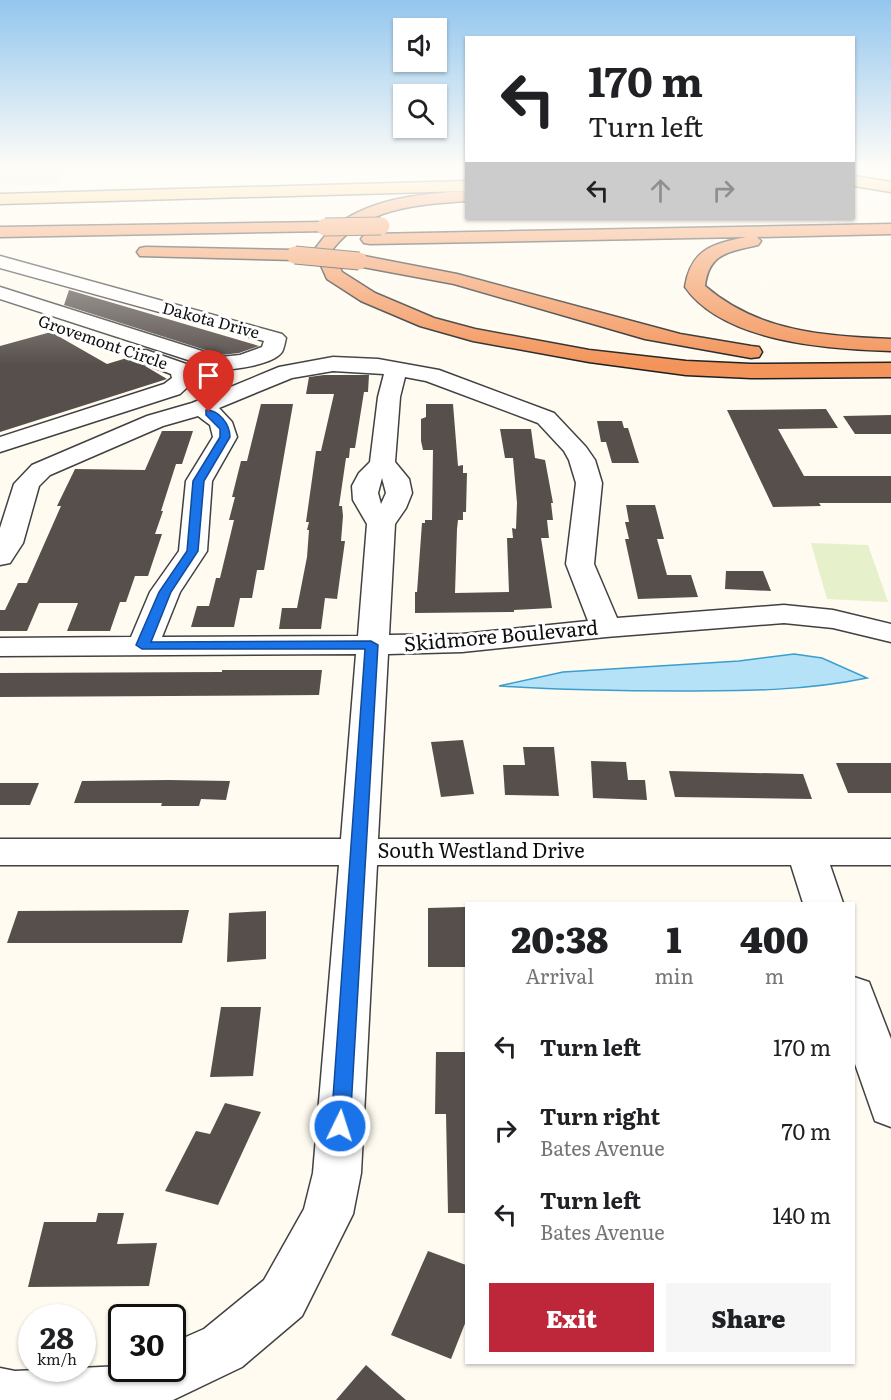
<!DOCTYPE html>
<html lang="en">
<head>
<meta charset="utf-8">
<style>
	body { margin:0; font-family:Literata,serif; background:#f6f6f6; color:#202124; height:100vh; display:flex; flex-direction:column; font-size:22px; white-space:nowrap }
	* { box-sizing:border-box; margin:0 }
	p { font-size:20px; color:#757577 }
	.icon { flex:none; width:33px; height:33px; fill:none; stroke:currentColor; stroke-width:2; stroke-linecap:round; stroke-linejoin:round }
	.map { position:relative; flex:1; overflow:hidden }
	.sheet { position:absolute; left:465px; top:902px; width:390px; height:462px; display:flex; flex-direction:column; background:#fff; border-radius:0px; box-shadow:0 2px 4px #0004 }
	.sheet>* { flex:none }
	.guide { position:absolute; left:465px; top:36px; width:390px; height:183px; border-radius:0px; box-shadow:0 2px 4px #0004; background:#fff; color:#202124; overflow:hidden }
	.buttons { position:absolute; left:393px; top:18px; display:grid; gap:12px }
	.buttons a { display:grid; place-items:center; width:54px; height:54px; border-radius:0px; background:#fff; box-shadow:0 2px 4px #0004; font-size:30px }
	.speed { position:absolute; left:18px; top:1304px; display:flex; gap:12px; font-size:30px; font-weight:700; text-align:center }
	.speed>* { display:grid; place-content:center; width:78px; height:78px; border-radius:50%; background:#fff; box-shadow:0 2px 4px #0004; line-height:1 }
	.speed small { font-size:15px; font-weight:400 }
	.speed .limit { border:3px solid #111; border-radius:9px; background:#fff; color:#111 }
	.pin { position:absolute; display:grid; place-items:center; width:51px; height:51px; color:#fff; margin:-62px -26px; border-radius:50% 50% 50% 0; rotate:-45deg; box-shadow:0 0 6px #0007 }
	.pin .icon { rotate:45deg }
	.me { position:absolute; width:66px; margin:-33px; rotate:4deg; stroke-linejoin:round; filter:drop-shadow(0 0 4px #0008) }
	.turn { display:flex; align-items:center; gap:21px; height:126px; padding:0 24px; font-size:27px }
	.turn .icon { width:78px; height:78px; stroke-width:2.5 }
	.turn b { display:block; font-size:42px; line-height:51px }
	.lanes { display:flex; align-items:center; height:57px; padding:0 24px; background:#0003; justify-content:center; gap:30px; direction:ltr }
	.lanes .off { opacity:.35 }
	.eta { display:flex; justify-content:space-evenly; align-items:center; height:102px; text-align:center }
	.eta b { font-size:36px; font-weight:800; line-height:42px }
	.primary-button { display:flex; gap:12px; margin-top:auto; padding:12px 24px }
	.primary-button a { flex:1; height:69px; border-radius:0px; background:#be2739; color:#fff; font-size:24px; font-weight:800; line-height:69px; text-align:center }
	.primary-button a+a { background:#f6f6f6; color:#202124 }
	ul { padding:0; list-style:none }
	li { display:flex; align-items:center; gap:18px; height:84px; padding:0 24px }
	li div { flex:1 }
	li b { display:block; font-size:22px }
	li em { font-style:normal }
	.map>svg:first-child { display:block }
	.industrial { fill:#ebe3ed }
	.pitch { fill:#e6f0cb }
	.water { fill:#b5e2f6; stroke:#3c9ecc; stroke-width:1.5 }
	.building { fill:#574f4b }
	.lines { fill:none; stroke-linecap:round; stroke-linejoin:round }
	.minor-casing { stroke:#414141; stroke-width:3 }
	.major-casing { stroke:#1f1f1f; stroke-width:3 }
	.highway-casing { stroke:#1f1f1f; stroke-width:3 }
	.minor { fill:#fff; fill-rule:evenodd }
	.major { fill:#f7ca68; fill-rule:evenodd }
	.highway { fill:#f3945a; fill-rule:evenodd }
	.highway-bridge-casing { stroke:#1f1f1f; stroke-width:19; stroke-linecap:butt }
	.highway-bridge { stroke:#f3945a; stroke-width:17 }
	.route { fill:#1a73e8; stroke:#114b97; stroke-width:1.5 }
	.labels { text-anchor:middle; stroke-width:6; stroke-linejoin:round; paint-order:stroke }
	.far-street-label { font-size:16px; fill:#0e0e0e; stroke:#fff }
	.street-label { font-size:20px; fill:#0e0e0e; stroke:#fff }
</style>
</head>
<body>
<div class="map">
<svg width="891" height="1400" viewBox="0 0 891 1400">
	<rect width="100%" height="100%" fill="#fffbf0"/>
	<!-- industrial -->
	<polygon class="industrial" points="0,169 66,169 58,185 0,185"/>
	<!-- pitch -->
	<polygon class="pitch" points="811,543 868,545 888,602 827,599"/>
	<!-- water -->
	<path class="water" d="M794,654L822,658L867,678C805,691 744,691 681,691C620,691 559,690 499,686L563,672L739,661Z"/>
	<!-- building -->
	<g class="building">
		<polygon points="69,290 259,346 239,353 221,355 64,305"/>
		<polygon points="51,332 107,364 130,357 167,379 0,432 0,346"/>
		<polygon points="324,375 369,375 368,392 364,392 355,448 350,448 349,458 346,458 339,506 342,506 343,516 341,541 345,541 337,599 325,598 321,629 279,629 282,608 297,608 307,557 309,530 307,530 309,522 306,522 316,451 321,451 334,394 306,394 309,377"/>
		<polygon points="261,404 293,404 264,570 257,570 252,598 240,598 234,627 191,627 197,606 209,606 216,578 220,578 234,520 229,520 235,497 232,497 241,461 247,461"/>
		<polygon points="426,404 453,404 458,466 463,465 463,473 467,473 466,512 463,512 463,520 458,520 457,529 455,593 509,592 507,538 513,538 512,528 516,529 517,503 513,458 505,458 500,429 531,429 535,458 545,460 553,503 551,503 553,520 547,520 549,538 541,538 552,608 514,610 514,612 415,613 415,592 417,592 422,523 425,523 425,520 432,520 433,450 423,450 421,441 421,419 426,417"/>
		<polygon points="826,409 838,428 778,429 804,476 891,476 891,503 819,503 821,506 773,507 727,410"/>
		<polygon points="891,415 891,434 855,434 843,416"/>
		<polygon points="597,421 622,421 624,428 628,428 639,463 612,463 606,442 601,442"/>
		<polygon points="162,431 193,431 182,464 176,464 161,511 163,511 155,534 162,534 148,576 135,576 126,602 120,602 110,631 67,631 78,603 39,603 27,631 0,631 0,610 5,610 18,583 27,583 61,506 57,506 75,469 145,470"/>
		<polygon points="626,505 655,505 664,539 657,539 667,575 691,575 698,597 638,599 625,539 629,539 625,522 629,522"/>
		<polygon points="726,571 763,571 771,591 725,589"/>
		<polygon points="222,670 322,670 319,695 0,697 0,673 222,672"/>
		<polygon points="463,740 474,794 441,797 431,742"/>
		<polygon points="523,747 554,747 559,796 505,795 503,765 525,765"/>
		<polygon points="591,761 626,762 628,780 645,780 647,800 593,798"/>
		<polygon points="836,763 891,763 891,793 848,793"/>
		<polygon points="669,771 803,774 812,799 675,797"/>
		<polygon points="169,780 230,781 226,800 201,799 199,806 161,806 162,803 74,803 82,781"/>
		<polygon points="0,783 39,783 30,805 0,805"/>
		<polygon points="465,907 466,967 428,967 428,908"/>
		<polygon points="189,910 182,943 7,943 18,911"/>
		<polygon points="266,911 266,959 227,962 229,913"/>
		<polygon points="221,1007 261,1007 253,1076 210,1077"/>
		<polygon points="436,1052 466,1052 466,1213 448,1213 446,1114 435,1114"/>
		<polygon points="225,1103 261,1112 218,1205 165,1191 196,1131 210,1134"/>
		<polygon points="98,1213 124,1213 117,1244 157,1243 149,1286 28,1287 44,1222 96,1222"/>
		<polygon points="428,1251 466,1265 466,1321 451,1359 391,1335"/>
		<polygon points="366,1365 384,1381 406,1400 336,1400"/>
	</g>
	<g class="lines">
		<!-- minor casing -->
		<g class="minor-casing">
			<g id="minor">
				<path d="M0,256L282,334L286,338C285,342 284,348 282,352C273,365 233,370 219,370L0,299V287L221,357L240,355L262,347L264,341L0,268Z"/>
				<polygon points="146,350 189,365 195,380 180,394 0,452 0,437 164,384 172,378 171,374 138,361 135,356 138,351"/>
				<path d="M333,357L378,359L439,370L554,413L586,447L595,460L602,483L594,564L617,618L784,605L833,610L891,624V642L833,628L784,623L606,637L462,652L388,654L378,839H891V865H830L843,903H803L791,865H377L361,1173L353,1214L302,1316L242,1367L173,1400H0V1368L15,1371L122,1366L172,1368V1343L204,1329L264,1280L304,1209L313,1173L339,865H0V839H341L356,654L0,656V638L131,637L150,592L179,551L186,481L213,437L210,425L198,416L163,426L50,475L39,486L23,543L10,563L0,565V528L14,484L32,465L147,416L192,403L279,367ZM333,371L384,374L378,397L370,462L359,473L352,486L353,500L367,524L358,636L162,637L180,592L207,551L212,481L237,437L232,422L219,408L292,378ZM405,377L426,381L538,423L564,451L569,460L576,483L566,564L588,621L462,634L389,635L395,524L406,508L412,493L409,479L395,462L400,397ZM382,478L386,493L381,504L378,493Z"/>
				<polygon points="854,977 869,982 891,1039 891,1127 875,1121 854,1061"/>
			</g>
		</g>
		<!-- major casing -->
		<g class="major-casing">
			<g id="major">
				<polygon points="854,176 891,182 891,192 854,186"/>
				<polygon points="466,181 466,191 0,204 0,194"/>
			</g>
		</g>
		<!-- highway casing -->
		<g class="highway-casing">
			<g id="highway">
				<path d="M466,191V201C416,205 365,207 332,250L342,272L375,293L434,318L475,329L589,350L686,361L751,364L891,363V377L751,378L686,375L589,362L473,341L420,326L361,301L327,279L314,250L329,231L0,237V227L325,222L331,223L334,227C371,198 420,194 466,191Z"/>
				<path d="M891,224V234L757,237L761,241L758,245C730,252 709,252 705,286C758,332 824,336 891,339V351C830,349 724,343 685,287C691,249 712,244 746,237L370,244L364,243L361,239L364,235L370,234Z"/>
				<polygon points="146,247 295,250 301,251 304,255 301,259 295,260 140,256 137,252 140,248"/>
				<polygon points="359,255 457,274 680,334 751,346 759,347 762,352 759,357 751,358 645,339 454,284 352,265 350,261 352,257"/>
			</g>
		</g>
		<!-- minor -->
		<use href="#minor" class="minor"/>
		<!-- major -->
		<use href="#major" class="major"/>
		<!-- highway -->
		<use href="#highway" class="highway"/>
		<!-- highway-bridge casing -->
		<g class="highway-bridge-casing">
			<g id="highway-bridge">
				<polyline points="325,227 381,226"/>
				<polyline points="295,255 359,261"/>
			</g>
		</g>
		<!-- highway-bridge -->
		<use href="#highway-bridge" class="highway-bridge"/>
	</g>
	<!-- sky -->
	<linearGradient id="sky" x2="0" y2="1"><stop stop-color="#93c6ee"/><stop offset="0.46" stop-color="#fffdf8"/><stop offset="1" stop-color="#fffdf8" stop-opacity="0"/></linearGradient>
	<rect width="891" height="365" fill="url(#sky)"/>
	<!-- route -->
	<path class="route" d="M206,410C219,410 230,424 230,437L204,481L198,551L171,592L151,642L371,641L378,645L350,1126L347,1132L340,1134L333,1132L331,1126L365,649H142L136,645L159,592L187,551L193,481L220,437V429L206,415Z"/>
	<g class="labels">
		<!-- far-street labels -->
		<g class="far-street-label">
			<text transform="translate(211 320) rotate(15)" y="6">Dakota Drive</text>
			<text transform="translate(103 342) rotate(19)" y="6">Grovemont Circle</text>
		</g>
		<!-- street labels -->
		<g class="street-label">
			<text transform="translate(501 636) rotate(-5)" y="7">Skidmore Boulevard</text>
			<text x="481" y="858">South Westland Drive</text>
		</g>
	</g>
</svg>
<div class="buttons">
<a><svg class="icon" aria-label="sound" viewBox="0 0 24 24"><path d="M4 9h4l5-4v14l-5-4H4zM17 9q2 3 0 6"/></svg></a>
<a><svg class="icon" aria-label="search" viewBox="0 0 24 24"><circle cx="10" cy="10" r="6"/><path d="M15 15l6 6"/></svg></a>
</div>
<div class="speed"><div>28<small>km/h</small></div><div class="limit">30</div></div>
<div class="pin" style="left:209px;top:412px;background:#d93025"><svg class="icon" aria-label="arrive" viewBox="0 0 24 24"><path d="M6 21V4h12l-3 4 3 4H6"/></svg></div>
<svg class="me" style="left:340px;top:1126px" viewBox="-20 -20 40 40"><circle r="17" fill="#1a73e8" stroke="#fff" stroke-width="3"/><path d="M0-11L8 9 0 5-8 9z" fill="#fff"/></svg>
<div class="guide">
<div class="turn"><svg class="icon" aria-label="left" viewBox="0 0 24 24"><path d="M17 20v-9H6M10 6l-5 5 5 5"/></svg><div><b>170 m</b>Turn left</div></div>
<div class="lanes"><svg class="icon" aria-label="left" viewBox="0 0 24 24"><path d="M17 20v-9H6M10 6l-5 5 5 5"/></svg><svg class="icon off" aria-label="ahead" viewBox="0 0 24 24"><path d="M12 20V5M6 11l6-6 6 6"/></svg><svg class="icon off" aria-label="right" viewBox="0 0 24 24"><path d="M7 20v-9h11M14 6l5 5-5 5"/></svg></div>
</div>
<section class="sheet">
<div class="eta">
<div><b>20:38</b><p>Arrival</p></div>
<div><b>1</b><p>min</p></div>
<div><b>400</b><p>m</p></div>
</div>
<ul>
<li><svg class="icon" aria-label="left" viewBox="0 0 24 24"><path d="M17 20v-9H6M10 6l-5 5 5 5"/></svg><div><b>Turn left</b></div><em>170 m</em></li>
<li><svg class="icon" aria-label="right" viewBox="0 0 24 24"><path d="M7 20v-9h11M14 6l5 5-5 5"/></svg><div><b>Turn right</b><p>Bates Avenue</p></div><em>70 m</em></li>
<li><svg class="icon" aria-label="left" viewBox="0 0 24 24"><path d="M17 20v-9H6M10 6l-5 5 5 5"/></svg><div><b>Turn left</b><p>Bates Avenue</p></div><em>140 m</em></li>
</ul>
<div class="primary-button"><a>Exit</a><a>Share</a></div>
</section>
</div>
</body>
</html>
